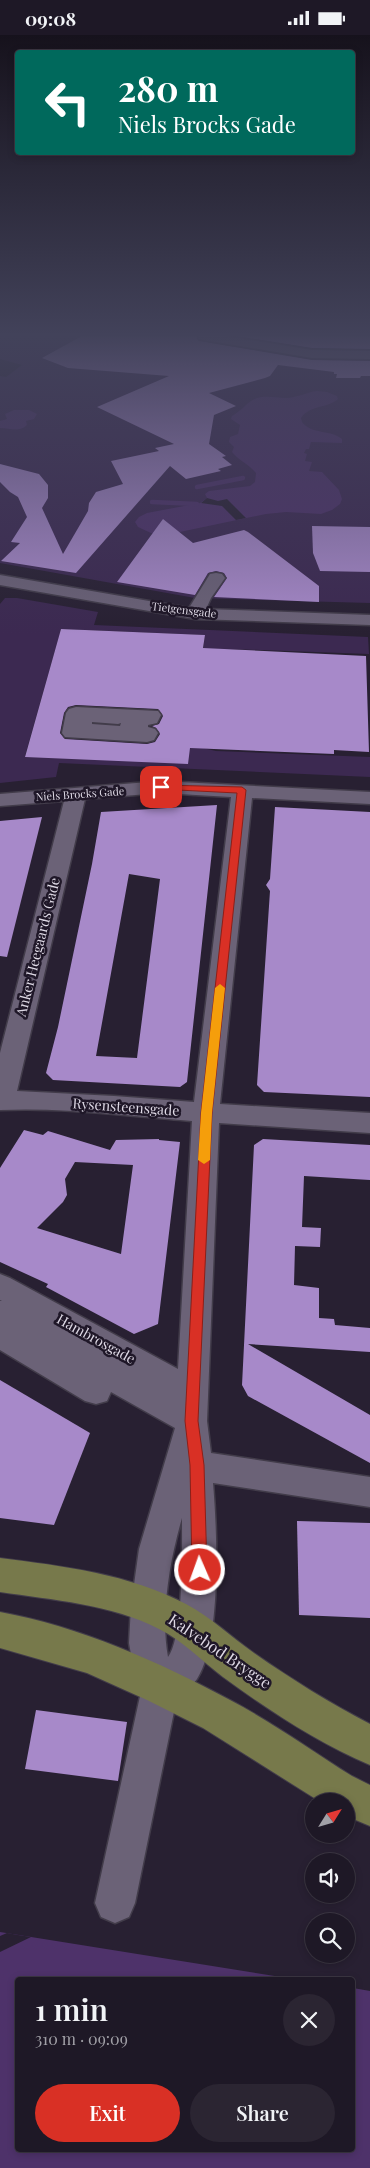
<!DOCTYPE html>
<html lang="en">
<head>
<meta charset="utf-8">
<style>
	body { margin:0; font-family:"Playfair Display",serif; background:#2b2532; color:#f1f3f6; height:100vh; display:flex; flex-direction:column; font-size:19px; white-space:nowrap }
	* { box-sizing:border-box; margin:0 }
	p { font-size:16px; color:#a1a0a7 }
	.icon { flex:none; width:28px; height:28px; fill:none; stroke:currentColor; stroke-width:2; stroke-linecap:round; stroke-linejoin:round }
	.map { position:relative; flex:1; overflow:hidden }
	.drawer { position:absolute; left:15px; top:1942px; width:340px; height:175px; display:flex; flex-direction:column; background:#1e1826; border-radius:5px; box-shadow:0 2px 8px #0003,0 0 0 1px #3c3743 }
	.drawer>* { flex:none }
	.banner { position:absolute; left:15px; top:15px; width:340px; height:105px; border-radius:5px; box-shadow:0 2px 8px #0003,0 0 0 1px #3c3743; background:#00695c; color:#fff; overflow:hidden }
	.needle { width:32px; rotate:53deg }
	.fabs { position:absolute; left:305px; top:1758px; display:grid; gap:10px }
	.fabs a { display:grid; place-items:center; width:50px; height:50px; border-radius:50%; background:#1e1826; box-shadow:0 2px 8px #0003,0 0 0 1px #3c3743; font-size:25px }
	.pin { position:absolute; display:grid; place-items:center; width:42px; height:42px; color:#fff; margin:-21px; border-radius:10px; box-shadow:0 2px 8px #0006 }
	.me { position:absolute; width:55px; margin:-28px; rotate:358deg; stroke-linejoin:round; filter:drop-shadow(0 0 4px #0008) }
	.turn { display:flex; align-items:center; gap:18px; height:105px; padding:0 20px; font-size:22px }
	.turn .icon { width:65px; height:65px; stroke-width:2.5 }
	.turn b { display:block; font-size:35px; line-height:42px }
	.round { display:grid; place-items:center; flex:none; width:52px; height:52px; border-radius:26px; background:#2b2532 }
	.head { display:flex; align-items:center; justify-content:space-between; height:85px; padding:0 20px }
	h1 { font-size:30px; font-weight:600; line-height:38px }
	.primary-button { display:flex; gap:10px; margin-top:auto; padding:10px 20px }
	.primary-button a { flex:1; height:58px; border-radius:30px; background:#d93025; color:#fff; font-size:20px; font-weight:600; line-height:58px; text-align:center }
	.primary-button a+a { background:#2b2532; color:#f1f3f6 }
	.status { display:flex; justify-content:space-between; align-items:center; height:35px; padding:0 25px; background:#1e1826; direction:ltr }
	.status svg { height:14px; fill:currentColor }
	.map>svg:first-child { display:block }
	.green { fill:#3c2951 }
	.water { fill:#4e326a }
	.pier { fill:#282032 }
	.lines { fill:none; stroke-linecap:round; stroke-linejoin:round }
	.stream { stroke:#4e326a; stroke-width:4.5 }
	.building { fill:#a789c9; fill-rule:evenodd }
	.minor-casing { stroke:#423c4a; stroke-width:3 }
	.major-casing { stroke:#423c4a; stroke-width:2 }
	.minor { fill:#6b6277; fill-rule:evenodd }
	.major { fill:#77794b; fill-rule:evenodd }
	.route { fill:#d93025; stroke:#8d1f18 }
	.slow { fill:#f59e0b }
	.labels { text-anchor:middle; stroke-width:5; stroke-linejoin:round; paint-order:stroke }
	.far-street-label { font-size:11px; fill:#ded9e5; stroke:#1f1728 }
	.street-label { font-size:14px; fill:#ded9e5; stroke:#1f1728 }
	.near-street-label { font-size:16px; fill:#ded9e5; stroke:#1f1728 }
</style>
</head>
<body>
<div class="status"><b>09:08</b><svg viewBox="0 0 49 12"><path d="M0 12V9h3v3zM5 12V6h3v6zM10 12V3h3v9zM15 12V0h3v12zM26 1h20v11H26zM47 4h2v5h-2z"/></svg></div>
<div class="map">
<svg width="370" height="2133" viewBox="0 0 370 2133">
	<rect width="100%" height="100%" fill="#282032"/>
	<!-- green -->
	<g class="green">
		<polygon points="0,301 189,301 228,313 233,311 334,326 335,323 370,324 370,568 195,563 0,528 0,341 6,342 22,330 0,324"/>
		<polygon points="5,563 17,563 98,577 94,590 368,602 369,619 230,614 203,615 205,600 61,594 25,721 190,710 216,716 370,722 370,742 59,728 56,742 0,748 0,569"/>
	</g>
	<!-- water -->
	<g class="water">
		<path d="M317,356L327,357L337,361L338,364C327,374 311,369 301,383L302,387C312,400 330,394 342,404V408L311,407L309,414H306L304,418L307,419L305,426L312,427L309,436L322,437L339,455L342,464L340,469L332,475L321,479L286,477L266,479L175,498H151L138,492L135,487L139,482L147,478L200,468L207,463L205,459L209,456L250,451L255,447L256,438C249,429 239,426 232,417L234,412L229,407L230,402L238,399L240,390L231,384L232,381C241,376 245,370 251,366C262,359 274,363 286,363C296,363 307,357 317,356Z"/>
		<path d="M14,375H29L37,379L34,384L26,386L27,390C19,398 10,393 0,393V386L7,384L5,379Z"/>
		<polygon points="0,1897 300,1945 18,1945 18,2115 352,2115 353,1953 370,1956 370,2133 0,2133"/>
	</g>
	<!-- pier -->
	<g class="pier">
		<polygon points="207,463 218,466 227,464 246,483 236,485 222,471 201,468"/>
		<polygon points="7,1898 18,1900 31,1902 0,1917 0,1901"/>
	</g>
	<g class="lines">
		<!-- stream -->
		<g class="stream">
			<polyline points="197,452 243,443"/>
			<polyline points="152,467 197,469"/>
		</g>
	</g>
	<!-- building -->
	<g class="building">
		<polygon points="82,301 196,301 199,306 312,325 370,326 370,341 361,341 360,343 336,343 337,339 334,339 334,337 278,330 270,341 265,343 209,358 236,371 214,380 209,409 226,421 222,422 232,430 218,434 221,436 186,444 170,431 76,538 1,526 20,508 11,507 27,482 18,462 10,457 0,447 0,429 39,439 48,450 48,463 42,473 63,519 88,476 89,468 96,457 123,449 111,426 159,416 155,413 174,409 97,372 169,341 68,333 42,323"/>
		<polygon points="236,301 370,301 370,314 312,313"/>
		<polygon points="163,484 193,508 244,495 248,497 319,551 319,567 214,562 227,543 224,538 216,536 208,538 195,560 117,547"/>
		<polygon points="312,491 370,492 370,537 320,536 313,518"/>
		<path d="M61,594L205,600L203,613L366,621L369,717L334,715V719L190,713L188,729L25,722ZM76,670L158,674L163,681L159,689L152,691L156,693L160,699L155,707L147,709L65,704L60,698L64,678L68,672Z"/>
		<path d="M217,770L187,1047L180,1052L53,1045L46,1038L58,992L92,829L101,777ZM129,839L160,844L137,1023L96,1021Z"/>
		<polygon points="275,772 370,777 370,1062 264,1057 257,1050 270,856 266,850 270,844"/>
		<polygon points="42,782 7,922 0,921 0,786"/>
		<path d="M24,1095L43,1100L48,1096L110,1115L116,1105L159,1104V1105L180,1107L158,1289L134,1299L46,1252L48,1249L0,1227V1133ZM75,1127L133,1130L121,1219L37,1193L63,1167L67,1160L65,1144Z"/>
		<polygon points="263,1104 370,1110 370,1145 304,1141 302,1192 321,1193 320,1212 295,1211 294,1250 319,1253 319,1283 334,1284 335,1290 370,1293 370,1317 248,1309 370,1380 370,1428 248,1361 242,1350 254,1110"/>
		<polygon points="0,1345 90,1398 54,1490 0,1483"/>
		<polygon points="297,1486 370,1488 370,1583 299,1580"/>
		<polygon points="36,1675 127,1687 118,1746 25,1734"/>
	</g>
	<g class="lines">
		<!-- minor casing -->
		<g class="minor-casing">
			<g id="minor">
				<polygon points="198,301 226,301 312,315 370,316 370,324 312,323 204,305 199,304"/>
				<polygon points="216,538 222,539 225,543 211,563 206,574 370,580 370,590 195,584 0,550 0,540 189,573 210,539"/>
				<path d="M76,672L158,676L161,680L157,688L148,690V692L155,694L158,698L154,705L147,707L65,702L62,698L66,678L69,674ZM92,687L118,689L121,688L120,691L92,689Z"/>
				<path d="M161,746L370,757V769L252,763L220,1069L370,1078V1098L219,1088L207,1386L211,1418L370,1442V1472L213,1448C217,1495 222,1605 197,1644C192,1651 184,1657 177,1662L135,1868L129,1882L115,1888L101,1882L95,1868L142,1652L133,1631L129,1608L131,1571L139,1514L175,1393L111,1357L107,1366L96,1369L85,1366L0,1315V1266H2L0,1265V1239L10,1243L178,1334L192,1086C130,1081 63,1072 0,1075V1018L64,766L0,771V759ZM161,758L231,762L194,1067L114,1061L17,1056L85,764ZM182,1483C182,1511 184,1602 168,1622C160,1580 170,1524 182,1483Z"/>
			</g>
		</g>
		<!-- major casing -->
		<g class="major-casing">
			<g id="major">
				<path d="M0,1523C63,1531 129,1539 186,1569C211,1582 231,1602 254,1618C291,1644 330,1668 370,1689V1730C318,1708 268,1675 223,1642C202,1626 183,1606 159,1594C111,1569 53,1565 0,1557Z"/>
				<path d="M0,1577C78,1591 160,1627 230,1665C272,1687 312,1716 352,1741L370,1750V1791L346,1781V1766H319L203,1693L147,1665L87,1638L0,1613Z"/>
			</g>
		</g>
		<!-- minor -->
		<use href="#minor" class="minor"/>
		<!-- major -->
		<use href="#major" class="major"/>
	</g>
	<!-- sky -->
	<linearGradient id="sky" x2="0" y2="1"><stop stop-color="#16121c"/><stop offset="0.5" stop-color="#42425a"/><stop offset="1" stop-color="#42425a" stop-opacity="0"/></linearGradient>
	<rect width="370" height="599" fill="url(#sky)"/>
	<!-- route -->
	<polygon class="route" points="161,750 242,752 246,755 212,1078 198,1386 204,1430 207,1535 205,1540 200,1542 194,1540 192,1535 190,1430 185,1386 201,1078 237,758 158,754 158,751"/>
	<!-- slow -->
	<polygon class="slow" points="220,949 225,953 212,1078 210,1125 204,1129 198,1125 201,1078 215,953"/>
	<g class="labels">
		<!-- far-street labels -->
		<g class="far-street-label">
			<text transform="translate(184 575) rotate(7)" y="4">Tietgensgade</text>
			<text transform="translate(80 759) rotate(-4)" y="4">Niels Brocks Gade</text>
		</g>
		<!-- street labels -->
		<g class="street-label">
			<text transform="translate(38 912) rotate(-76)" y="5">Anker Heegaards Gade</text>
			<text transform="translate(126 1072) rotate(4)" y="5">Rysensteensgade</text>
			<text transform="translate(96 1304) rotate(29)" y="5">Hambrosgade</text>
		</g>
		<!-- near-street labels -->
		<g class="near-street-label">
			<text transform="translate(220 1616) rotate(34)" y="6">Kalvebod Brygge</text>
		</g>
	</g>
</svg>
<div class="fabs">
<a><svg class="needle" viewBox="-14 -14 28 28"><path d="M0-13l5 13h-10z" fill="#e53935"/><path d="M0 13l5-13h-10z" fill="#a1a0a7"/></svg></a>
<a><svg class="icon" aria-label="sound" viewBox="0 0 24 24"><path d="M4 9h4l5-4v14l-5-4H4zM17 9q2 3 0 6"/></svg></a>
<a><svg class="icon" aria-label="search" viewBox="0 0 24 24"><circle cx="10" cy="10" r="6"/><path d="M15 15l6 6"/></svg></a>
</div>
<div class="pin" style="left:161px;top:752px;background:#d93025"><svg class="icon" aria-label="arrive" viewBox="0 0 24 24"><path d="M6 21V4h12l-3 4 3 4H6"/></svg></div>
<svg class="me" style="left:200px;top:1535px" viewBox="-20 -20 40 40"><circle r="17" fill="#d93025" stroke="#fff" stroke-width="3"/><path d="M0-11L8 9 0 5-8 9z" fill="#fff"/></svg>
<div class="banner">
<div class="turn"><svg class="icon" aria-label="left" viewBox="0 0 24 24"><path d="M17 20v-9H6M10 6l-5 5 5 5"/></svg><div><b>280 m</b>Niels Brocks Gade</div></div>
</div>
<section class="drawer">
<div class="head"><div><h1>1 min</h1><p>310 m · 09:09</p></div><a class="round"><svg class="icon" aria-label="close" viewBox="0 0 24 24"><path d="M6 6l12 12M18 6L6 18"/></svg></a></div>
<div class="primary-button"><a>Exit</a><a>Share</a></div>
</section>
</div>
</body>
</html>
